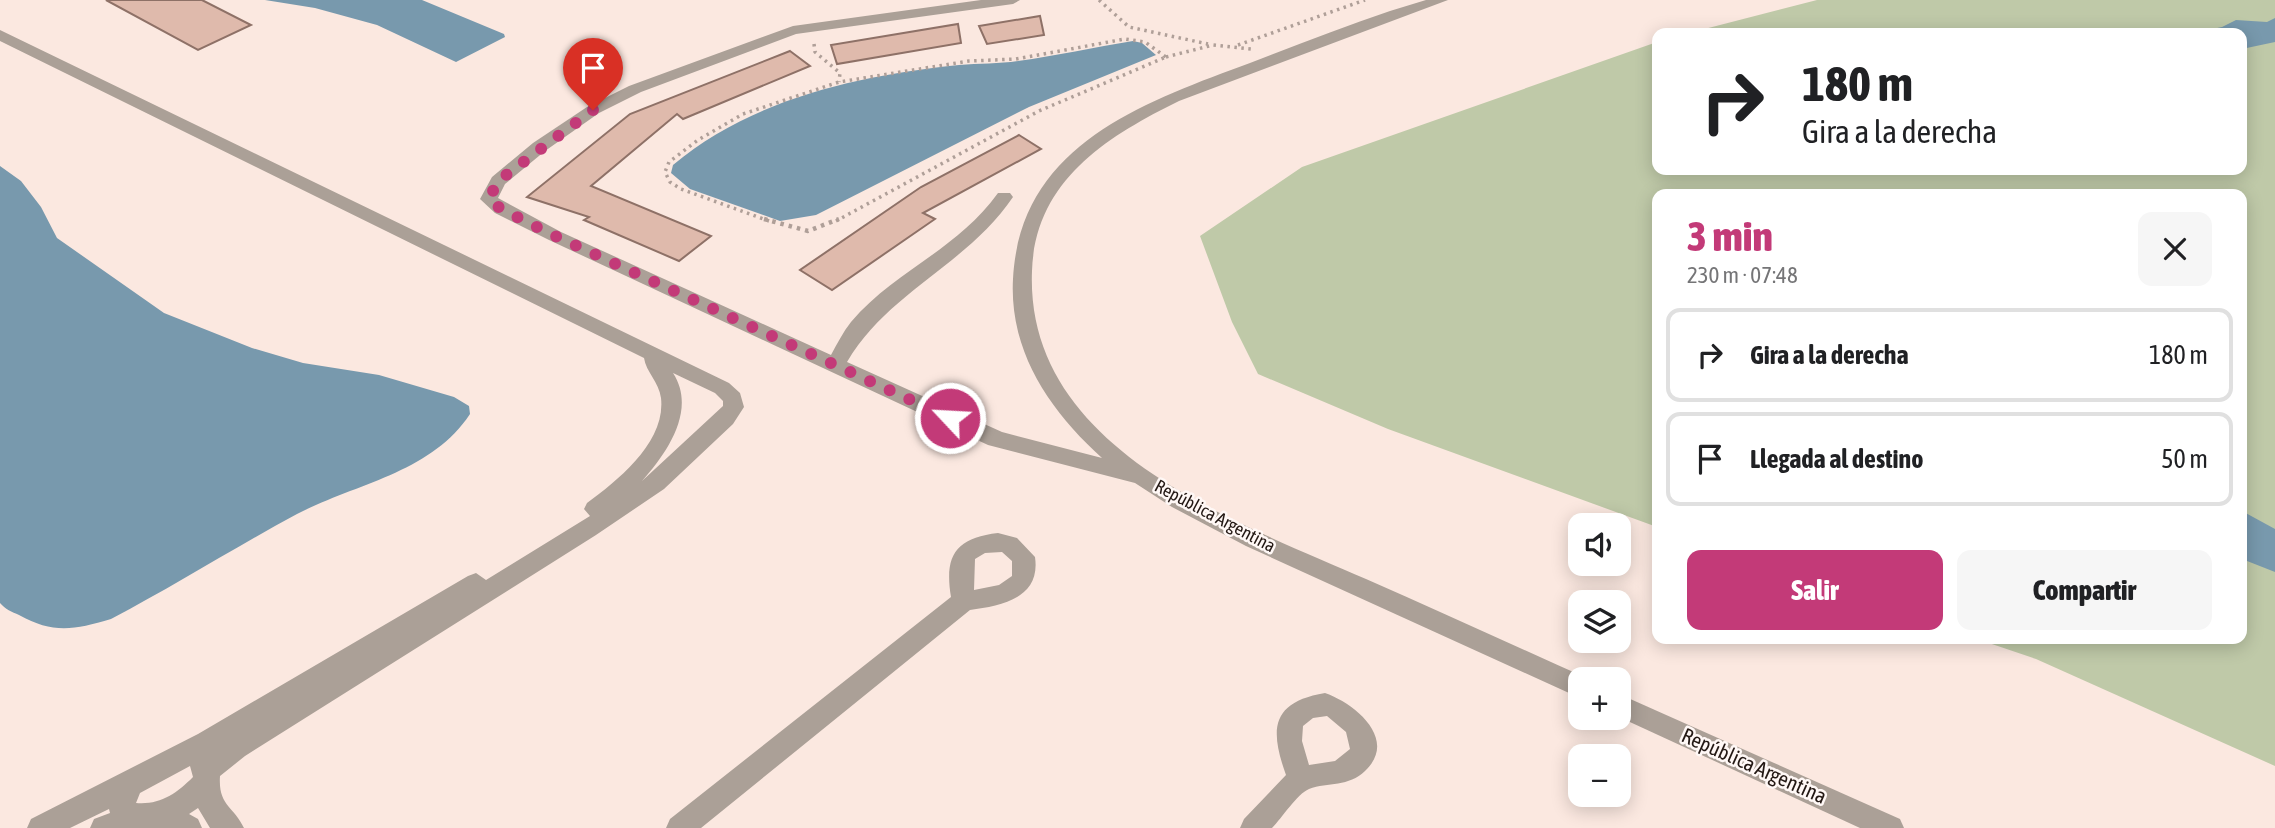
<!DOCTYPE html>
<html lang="es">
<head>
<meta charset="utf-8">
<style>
	body { margin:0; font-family:"Asap Condensed",sans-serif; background:#f6f6f6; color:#202124; height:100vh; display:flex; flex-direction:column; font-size:26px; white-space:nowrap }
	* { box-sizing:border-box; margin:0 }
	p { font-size:23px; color:#757577 }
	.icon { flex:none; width:38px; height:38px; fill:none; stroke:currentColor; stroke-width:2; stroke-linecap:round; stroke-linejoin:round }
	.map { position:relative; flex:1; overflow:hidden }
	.side { position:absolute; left:1652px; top:189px; width:595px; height:455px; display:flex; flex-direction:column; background:#fff; border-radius:14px; box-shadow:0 4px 18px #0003 }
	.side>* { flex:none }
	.banner { position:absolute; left:1652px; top:28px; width:595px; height:147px; border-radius:14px; box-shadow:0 4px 18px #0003; background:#fff; color:#202124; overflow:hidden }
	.buttons { position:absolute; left:1568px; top:513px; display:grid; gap:14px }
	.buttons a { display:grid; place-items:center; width:63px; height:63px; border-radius:14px; background:#fff; box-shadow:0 4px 18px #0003; font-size:35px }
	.pin { position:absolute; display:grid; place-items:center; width:60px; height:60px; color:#fff; margin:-72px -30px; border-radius:50% 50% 50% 0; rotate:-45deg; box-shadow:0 0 7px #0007 }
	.pin .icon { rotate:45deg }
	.me { position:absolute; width:77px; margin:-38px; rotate:295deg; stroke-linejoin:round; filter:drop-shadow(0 0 5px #0008) }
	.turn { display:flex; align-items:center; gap:24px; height:147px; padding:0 35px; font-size:32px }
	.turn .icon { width:91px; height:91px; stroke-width:2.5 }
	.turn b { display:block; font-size:49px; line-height:60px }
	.round { display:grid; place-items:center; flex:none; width:74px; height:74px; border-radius:14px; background:#f6f6f6 }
	.head { display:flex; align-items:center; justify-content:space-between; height:119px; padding:0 35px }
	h1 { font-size:42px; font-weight:800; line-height:52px; color:#c33a78 }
	.cta { display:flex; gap:14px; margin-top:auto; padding:14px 35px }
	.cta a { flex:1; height:80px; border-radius:14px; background:#c33a78; color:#fff; font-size:28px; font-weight:800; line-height:80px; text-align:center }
	.cta a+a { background:#f6f6f6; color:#202124 }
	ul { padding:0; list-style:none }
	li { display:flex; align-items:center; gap:21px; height:94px; margin:0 14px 10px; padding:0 21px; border:4px solid #e0e0e0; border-radius:14px }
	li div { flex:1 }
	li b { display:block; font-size:26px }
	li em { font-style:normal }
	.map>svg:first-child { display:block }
	.green { fill:#bfc9a8 }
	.water { fill:#7899ad }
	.building { fill:#dfbaac; stroke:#8e7167; stroke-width:2 }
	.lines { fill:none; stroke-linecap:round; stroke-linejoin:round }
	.path-far1 { stroke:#af9f98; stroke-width:3.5; stroke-dasharray:2.5 4.5; stroke-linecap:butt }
	.path { stroke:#af9f98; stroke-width:4.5; stroke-dasharray:3.5 5; stroke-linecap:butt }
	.minor { fill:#aba097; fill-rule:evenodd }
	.route { stroke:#c33a78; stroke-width:12; stroke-dasharray:0 21.6 }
	.labels { text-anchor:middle; stroke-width:5; stroke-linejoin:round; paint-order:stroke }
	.street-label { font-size:18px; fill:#231814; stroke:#fff8f6 }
	.near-street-label { font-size:21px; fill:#231814; stroke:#fff8f6 }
</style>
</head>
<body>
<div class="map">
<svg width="2275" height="828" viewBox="0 0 2275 828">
	<rect width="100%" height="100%" fill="#fbe8e0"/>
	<!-- green -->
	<polygon class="green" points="1817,0 2275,0 2275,766 2036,659 1977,639 2242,639 2242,194 1657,194 1657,527 1388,429 1258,374 1232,322 1200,236 1302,167 1657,42 1657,170 2242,170 2242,33 1689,33"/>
	<!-- water -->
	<g class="water">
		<polygon points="265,0 422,0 504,34 505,37 456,62 377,25 315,8"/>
		<polygon points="2275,18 2275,42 2242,49 2242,33 2194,33 2222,27 2236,20 2267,22"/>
		<path d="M1133,41L1142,43L1156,55L1029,107L816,215L780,221L690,189L671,173L673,165C751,99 860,75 959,65C979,63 999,64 1018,61C1056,56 1094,47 1133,41Z"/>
		<path d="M0,166L21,181L41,207L57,238L164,313L252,348L303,363L379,375L454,397L469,406L470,414C431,473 357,483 297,514C234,548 174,586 111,619C74,630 53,634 19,615C12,612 5,609 0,603Z"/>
		<polygon points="2242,511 2275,529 2275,572 2242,559"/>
	</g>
	<!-- building -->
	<g class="building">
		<polygon points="106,0 202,0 251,25 198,50"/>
		<polygon points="1040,16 1044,35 987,44 979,26"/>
		<polygon points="958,24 961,43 837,64 831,45"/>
		<polygon points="790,51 810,66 683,119 677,114 591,186 711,236 679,261 584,220 589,217 527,197 630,114"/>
		<polygon points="1019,135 1041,149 923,213 935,219 832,290 800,270 921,187"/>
	</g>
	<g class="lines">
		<!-- path-far1 -->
		<g class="path-far1">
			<polyline points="1099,0 1129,27 1208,44"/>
			<polyline points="814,44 815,52 840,73 839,82"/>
			<polyline points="1238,45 1365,0"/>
			<polyline points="1166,57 1213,45 1251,49"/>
			<polyline points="769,221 681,189 670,182 665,172 669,162 698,140 743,114 839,82 969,61 1016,59 1125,39 1145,42 1166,57"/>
			<polyline points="836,221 1039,111 1166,57"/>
		</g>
		<!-- path -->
		<polyline class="path" points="764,219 808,231 839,219"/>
		<!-- minor -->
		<g class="minor">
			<path d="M981,0H1020L1013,4L796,34L641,92L599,113L545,151L505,184L498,198L561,232L831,355C837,344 843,332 851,322C894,271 956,251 998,193H1010L1013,197C967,265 889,291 847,362L1002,432L1102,458C1050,411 1009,352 1013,279C1020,145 1142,103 1250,63C1297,45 1343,27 1390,11L1426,0H1448L1179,101C1106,137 1035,181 1032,271C1025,448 1232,520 1366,579C1441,612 1515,646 1589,679H1580V698L1246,546L1172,507L1135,483L988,445L549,240L495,213L480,199L492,177L533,143L587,107L629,86L793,26Z"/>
			<path d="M0,30L729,383L740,393L744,407L733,424L664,489L596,535L245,756L220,776C218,806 234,806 244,828H210L198,808L189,814L198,819L202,828H90L94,819L110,813L109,809L70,828H27L31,819L198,734L468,576L476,573L486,580L590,516L584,509L587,503C618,480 666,442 661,398C659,382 646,372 644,358L0,41ZM673,373L715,393L723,401V406L642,481C667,453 697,410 673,373ZM190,766L193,777C176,794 160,805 136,803L140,793Z"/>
			<path d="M998,533L1017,538L1035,557C1041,598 1002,606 970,610L701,828H666L670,819L951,597C944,555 956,538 998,533ZM1002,552L1012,561V576L999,585L974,590L975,559L985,553Z"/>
			<path d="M1325,693C1354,703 1399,739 1365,771C1349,787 1328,782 1309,789C1297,794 1282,818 1272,828H1240L1244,819L1286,775C1269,728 1272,702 1325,693ZM1327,716L1346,732L1350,749L1335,761L1309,765L1302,741L1303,726L1313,718Z"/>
			<polygon points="1619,694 1900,819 1904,828 1860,828 1619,717"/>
		</g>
	</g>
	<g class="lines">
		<!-- route -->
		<polyline class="route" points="593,110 498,181 489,199 501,209 555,236 950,418"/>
	</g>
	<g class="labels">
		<!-- street labels -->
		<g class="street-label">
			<text transform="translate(1215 516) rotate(28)" y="6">República Argentina</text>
		</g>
		<!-- near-street labels -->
		<g class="near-street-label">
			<text transform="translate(1754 766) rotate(24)" y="7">República Argentina</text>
		</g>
	</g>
</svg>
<div class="buttons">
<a><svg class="icon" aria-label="sound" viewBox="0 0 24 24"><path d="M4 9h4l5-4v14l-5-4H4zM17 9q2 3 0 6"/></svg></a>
<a><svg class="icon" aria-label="layers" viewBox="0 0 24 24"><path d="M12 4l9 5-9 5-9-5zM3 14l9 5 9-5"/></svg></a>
<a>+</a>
<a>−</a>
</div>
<div class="pin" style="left:593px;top:110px;background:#d93025"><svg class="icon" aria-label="arrive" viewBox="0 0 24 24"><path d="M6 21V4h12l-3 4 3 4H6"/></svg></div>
<svg class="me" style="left:950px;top:418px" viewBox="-20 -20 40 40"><circle r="17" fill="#c33a78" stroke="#fff" stroke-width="3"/><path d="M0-11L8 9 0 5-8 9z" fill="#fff"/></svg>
<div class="banner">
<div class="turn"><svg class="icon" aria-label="right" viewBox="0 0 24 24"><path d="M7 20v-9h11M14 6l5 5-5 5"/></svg><div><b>180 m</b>Gira a la derecha</div></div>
</div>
<section class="side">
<div class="head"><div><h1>3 min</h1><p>230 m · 07:48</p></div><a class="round"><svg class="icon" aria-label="close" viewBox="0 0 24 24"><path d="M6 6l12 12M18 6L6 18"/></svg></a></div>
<ul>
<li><svg class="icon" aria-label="right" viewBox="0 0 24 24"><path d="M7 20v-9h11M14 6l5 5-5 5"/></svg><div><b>Gira a la derecha</b></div><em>180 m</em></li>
<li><svg class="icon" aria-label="arrive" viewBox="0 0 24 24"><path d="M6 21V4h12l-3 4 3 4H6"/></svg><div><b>Llegada al destino</b></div><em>50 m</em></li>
</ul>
<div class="cta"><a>Salir</a><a>Compartir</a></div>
</section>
</div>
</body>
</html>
